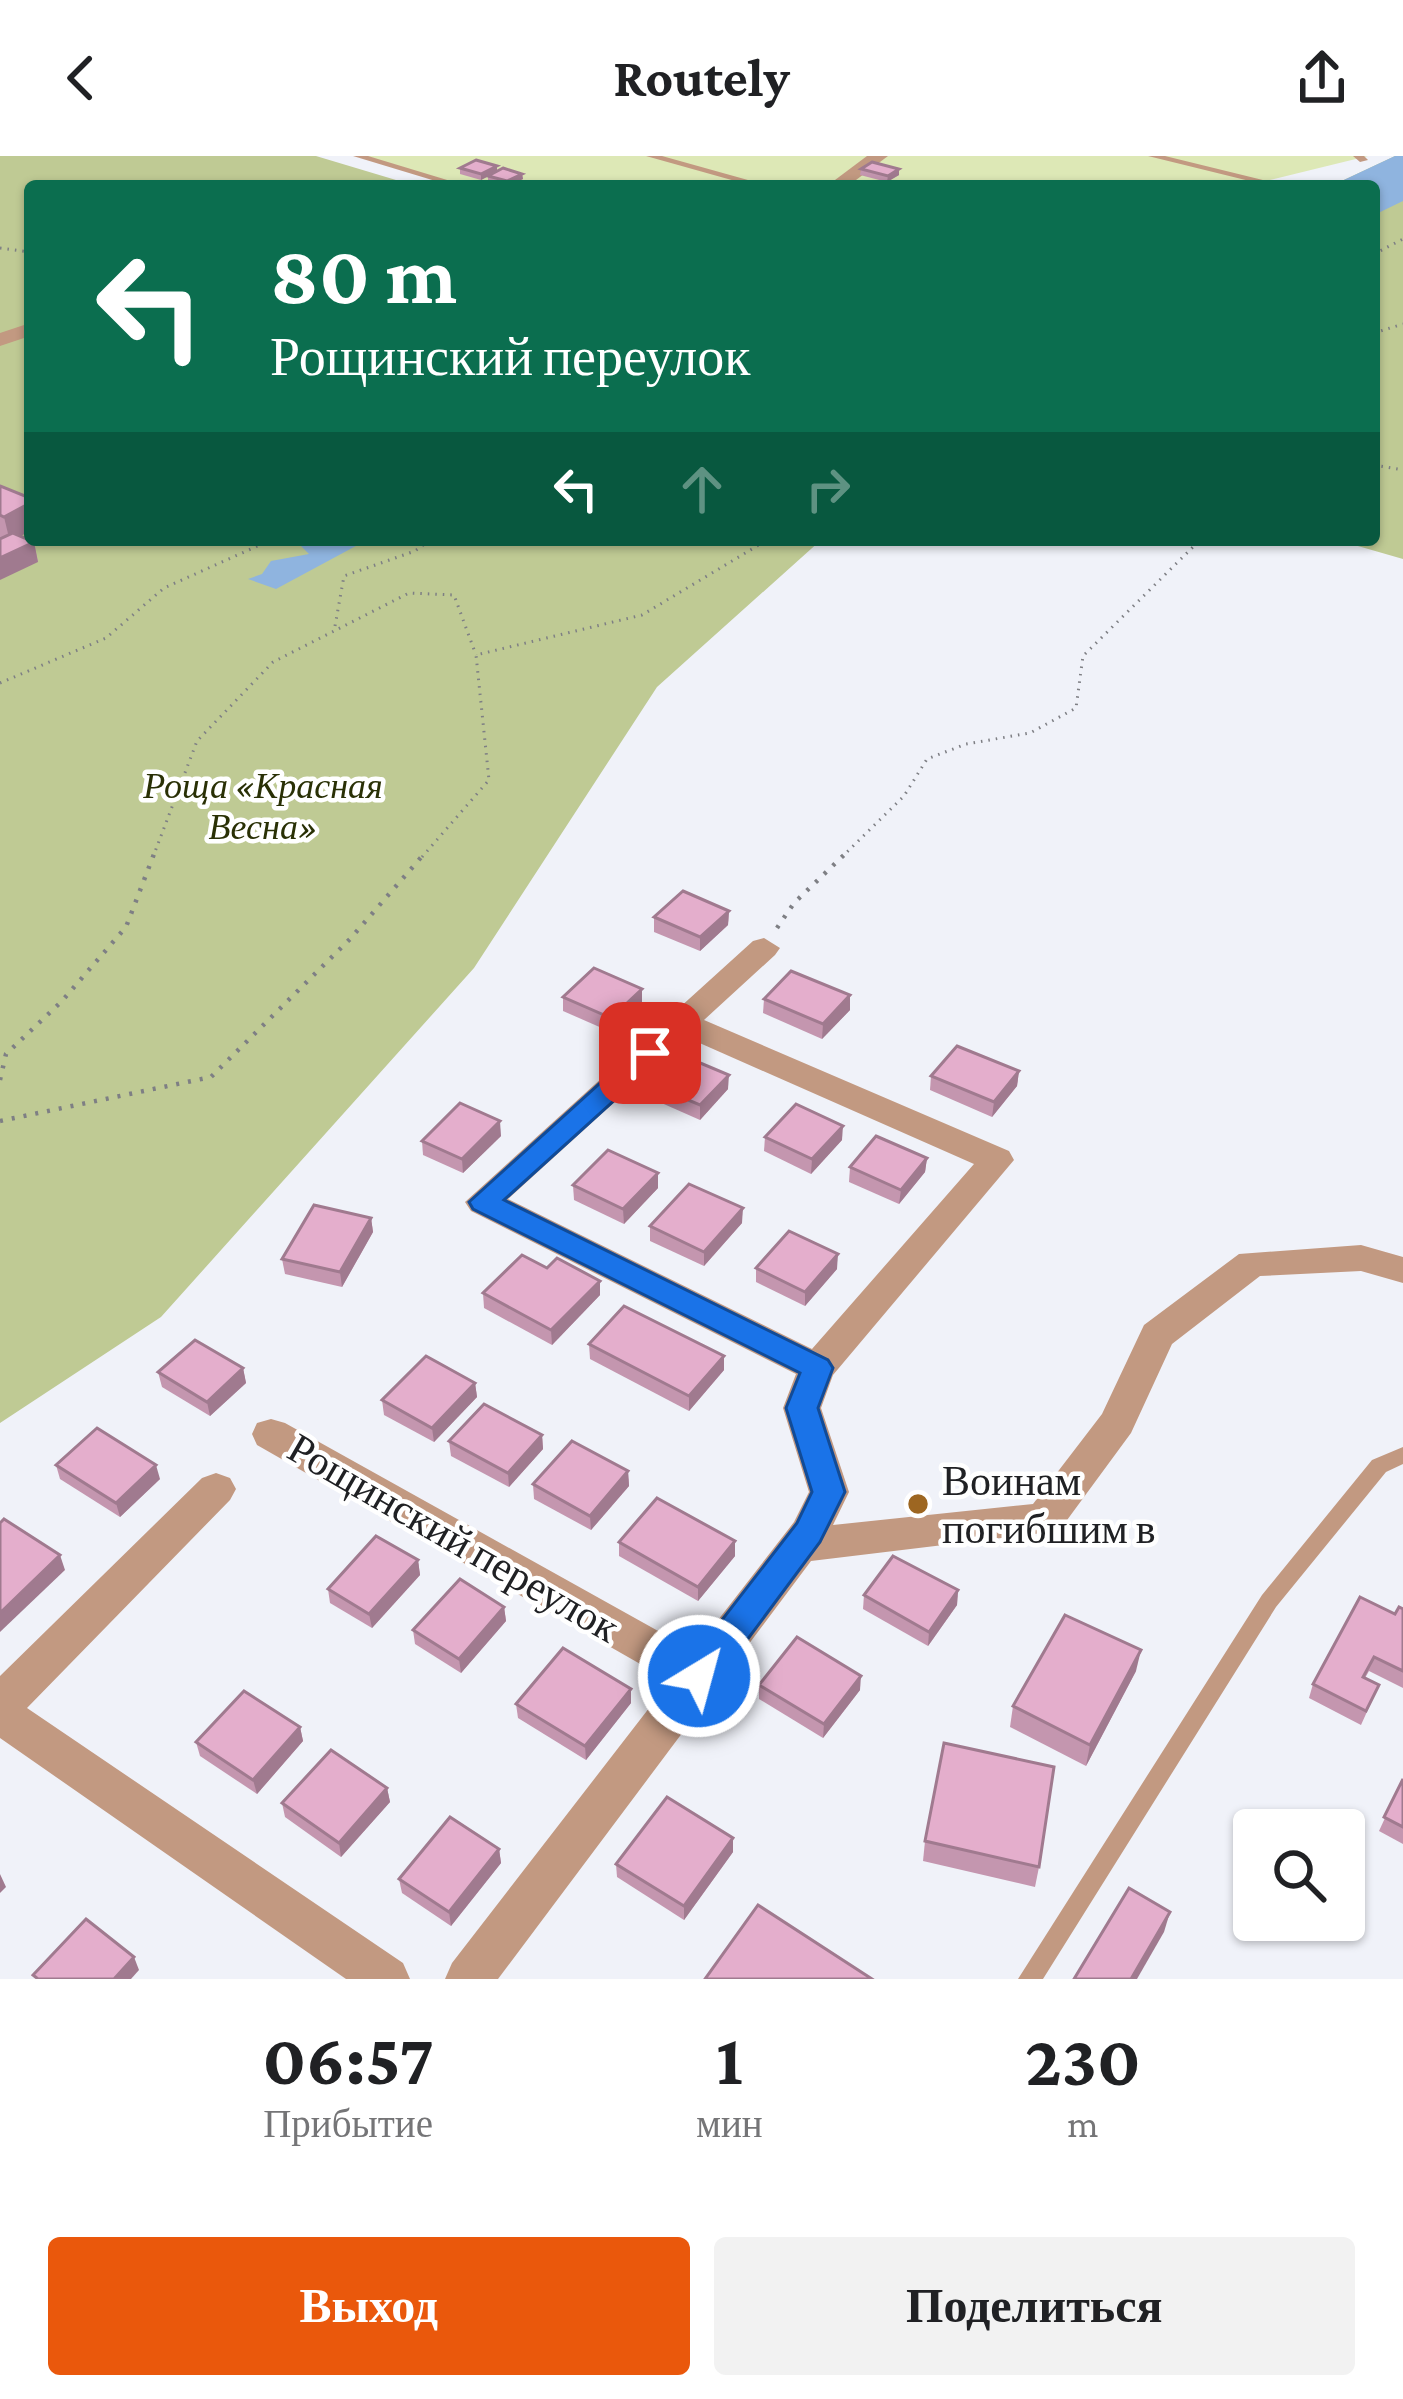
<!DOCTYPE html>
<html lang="ru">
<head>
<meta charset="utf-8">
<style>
	body { margin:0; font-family:"Crimson Pro",serif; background:#f2f2f2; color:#202124; height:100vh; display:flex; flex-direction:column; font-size:45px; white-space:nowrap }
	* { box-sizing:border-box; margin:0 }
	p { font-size:39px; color:#757577 }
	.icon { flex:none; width:66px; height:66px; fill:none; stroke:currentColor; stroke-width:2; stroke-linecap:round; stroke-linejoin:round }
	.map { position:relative; height:1823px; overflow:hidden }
	.details { display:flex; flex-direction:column; background:#fff; flex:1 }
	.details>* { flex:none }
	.guide { position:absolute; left:24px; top:24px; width:1356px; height:366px; border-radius:12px; box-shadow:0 3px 9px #0004; background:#0b6e4f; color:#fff; overflow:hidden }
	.controls { position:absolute; left:1233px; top:1653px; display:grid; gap:24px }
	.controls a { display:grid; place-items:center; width:132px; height:132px; border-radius:12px; background:#fff; box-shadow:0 3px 9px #0004; font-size:60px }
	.pin { position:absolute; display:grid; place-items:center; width:102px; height:102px; color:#fff; margin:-51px; border-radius:24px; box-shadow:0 6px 18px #0006 }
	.me { position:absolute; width:132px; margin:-66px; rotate:37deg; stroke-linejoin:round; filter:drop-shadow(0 0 9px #0008) }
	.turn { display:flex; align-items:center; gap:42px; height:252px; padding:0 48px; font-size:54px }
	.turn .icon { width:156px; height:156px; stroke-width:2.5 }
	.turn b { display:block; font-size:84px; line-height:102px }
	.lanes { display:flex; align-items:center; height:114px; padding:0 48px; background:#0003; justify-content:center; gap:60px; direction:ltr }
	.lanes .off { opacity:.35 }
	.eta { display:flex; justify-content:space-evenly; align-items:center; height:204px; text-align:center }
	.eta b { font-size:72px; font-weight:700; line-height:84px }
	.action { display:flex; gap:24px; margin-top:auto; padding:24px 48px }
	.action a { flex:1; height:138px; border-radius:12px; background:#ea580c; color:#fff; font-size:48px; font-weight:700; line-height:138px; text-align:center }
	.action a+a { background:#f2f2f2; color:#202124 }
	header { display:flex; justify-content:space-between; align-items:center; height:156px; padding:0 48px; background:#fff; font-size:54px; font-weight:700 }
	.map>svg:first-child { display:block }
	.green { fill:#dde8b6 }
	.forest { fill:#bfca94 }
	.water { fill:#8fb4df }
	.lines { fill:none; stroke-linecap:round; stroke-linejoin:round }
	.path-far1 { stroke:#7e7f84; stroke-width:3; stroke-dasharray:1.5 6; stroke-linecap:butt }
	.path { stroke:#7e7f84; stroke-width:4.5; stroke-dasharray:3 9; stroke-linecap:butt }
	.lane { fill:#c29981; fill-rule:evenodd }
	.street { fill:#c29981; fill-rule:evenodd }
	.wall { fill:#c496af }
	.shaded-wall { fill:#a07a8f }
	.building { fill:#e4aecc; stroke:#a07a8f; stroke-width:3 }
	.route { fill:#1a73e8; stroke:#114b97; stroke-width:3 }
	.poi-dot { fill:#9d6621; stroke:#fff; stroke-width:4.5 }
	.labels { text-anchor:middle; stroke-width:9; stroke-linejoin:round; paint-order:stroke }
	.park-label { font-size:36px; font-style:italic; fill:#293005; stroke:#fff }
	.near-poi-label { font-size:42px; fill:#202124; stroke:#fff; text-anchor:start }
	.near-street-label { font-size:42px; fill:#202124; stroke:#fff }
</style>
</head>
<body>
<header><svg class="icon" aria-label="back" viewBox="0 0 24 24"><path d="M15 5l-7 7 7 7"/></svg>Routely<svg class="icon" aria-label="share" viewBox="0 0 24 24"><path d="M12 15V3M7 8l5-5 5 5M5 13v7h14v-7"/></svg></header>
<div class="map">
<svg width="1403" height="1823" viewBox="0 0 1403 1823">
	<rect width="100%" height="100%" fill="#f0f2f9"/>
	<!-- green -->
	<polygon class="green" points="360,0 1368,0 1245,30 458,30"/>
	<!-- forest -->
	<g class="forest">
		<polygon points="0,0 316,0 416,30 30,30 30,384 821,384 657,531 474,812 161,1161 0,1267"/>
		<polygon points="1395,0 1403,0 1403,403 1337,384 1374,384 1374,30 1331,30"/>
	</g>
	<!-- water -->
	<g class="water">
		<polygon points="1395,0 1403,0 1403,45 1374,59 1374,30 1331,30"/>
		<polygon points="305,384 367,384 276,433 248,423 262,418 271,405 309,398 300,389"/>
	</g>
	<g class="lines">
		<!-- path-far1 -->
		<g class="path-far1">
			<polyline points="0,92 30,96"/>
			<polyline points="1374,98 1403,83"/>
			<polyline points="1374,177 1403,168"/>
			<polyline points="1374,309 1403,314"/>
			<polyline points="515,384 527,388 541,384"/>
			<polyline points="335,470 344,420 415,395 430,384"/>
			<polyline points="0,527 106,482 164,432 271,384"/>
			<polyline points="153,701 197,585 273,506 409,437 454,439 476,499"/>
			<polyline points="422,701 489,624 476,499 642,459 767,384"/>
			<polyline points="842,701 904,640 927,603 966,588 1030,577 1076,552 1083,500 1200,384"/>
		</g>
		<!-- path -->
		<g class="path">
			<polyline points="777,772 794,747 845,698"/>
			<polyline points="0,924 6,898 62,845 126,771 154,698"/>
			<polyline points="0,965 211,921 350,783 424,698"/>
		</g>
		<!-- lane -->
		<g class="lane">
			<polygon points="353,0 368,0 467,30 452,30"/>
			<polygon points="646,0 662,0 769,30 753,30"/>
			<polygon points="1148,0 1165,0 1279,28 1270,30"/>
			<polygon points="1353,0 1364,0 1368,4 1360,6"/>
			<polygon points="1403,1291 1403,1308 1386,1316 1276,1451 1043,1823 1018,1823 1262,1439 1372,1304"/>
		</g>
		<!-- street -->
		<g class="street">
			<polygon points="867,0 888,0 848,30 827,30"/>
			<polygon points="30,167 30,180 0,190 0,177"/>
			<path d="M764,782L780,792L775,799L704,864L1009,995L1014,1004L833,1219L821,1252L849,1336L833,1369L1033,1348L1102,1258L1144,1169L1239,1098L1361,1089L1403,1101V1127L1361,1115L1260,1120L1172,1188L1131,1277L1059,1375L811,1405L498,1823H445L452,1807L670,1525L257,1289L252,1278L257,1267L271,1263L285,1267L694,1495L794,1366L809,1336L783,1252L796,1218L471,1055L465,1046L753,785ZM686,881L974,1008L812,1193L508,1043Z"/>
			<polygon points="216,1317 230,1322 236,1333 230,1344 27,1552 403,1807 410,1823 346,1823 0,1582 0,1520 202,1322"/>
		</g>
	</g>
	<!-- wall -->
	<g class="wall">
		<polygon points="497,10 497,15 522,18 523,23 505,30 488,25 488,20 481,24 460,18 460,12"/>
		<polygon points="861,13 899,13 899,19 887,26 860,19"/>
		<polygon points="0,330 20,380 34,386 38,406 0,382"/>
		<polygon points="729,755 728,769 700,795 654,776 654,761"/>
		<polygon points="850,839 850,854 822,883 763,857 764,843"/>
		<polygon points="563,841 642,847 611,876 563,855"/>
		<polygon points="1019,915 1017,930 992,961 930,934 931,920"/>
		<polygon points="657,931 728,933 700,964 657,945"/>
		<polygon points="501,980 463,1017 423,999 422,985"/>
		<polygon points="765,981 842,984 811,1018 764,995"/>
		<polygon points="927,1002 925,1016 899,1048 849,1026 850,1011"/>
		<polygon points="573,1029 658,1032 624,1068 574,1044"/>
		<polygon points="371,1062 373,1076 342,1131 285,1118 282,1103"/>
		<polygon points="742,1067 704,1110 650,1085 650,1070"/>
		<polygon points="756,1112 837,1113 805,1150 756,1126"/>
		<polygon points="483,1137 600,1139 552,1189 484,1152"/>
		<polygon points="589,1188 724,1214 689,1255 590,1203"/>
		<polygon points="243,1212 246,1227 210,1260 162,1231 158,1216"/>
		<polygon points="475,1227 477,1241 434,1286 384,1259 382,1244"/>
		<polygon points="542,1279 543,1293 509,1331 451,1300 449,1285"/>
		<polygon points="56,1309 160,1323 120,1361 60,1323"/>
		<polygon points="628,1315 629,1330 591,1374 534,1343 533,1328"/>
		<polygon points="735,1385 735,1400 698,1445 619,1400 619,1386"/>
		<polygon points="418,1404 420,1419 372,1472 330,1447 328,1433"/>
		<polygon points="958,1434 957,1449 928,1490 863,1453 864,1439"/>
		<polygon points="504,1451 506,1465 461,1517 415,1488 413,1474"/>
		<polygon points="1403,1453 1403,1532 1369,1515 1365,1522 1379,1529 1361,1569 1309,1542 1313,1528"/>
		<polygon points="1136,1515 1086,1610 1010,1571 1013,1550"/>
		<polygon points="759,1529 860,1534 823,1582 759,1543"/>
		<polygon points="631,1533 631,1547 586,1604 518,1562 516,1548"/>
		<polygon points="300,1571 303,1585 257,1638 200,1600 196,1586"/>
		<polygon points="1403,1623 1403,1688 1379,1675"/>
		<polygon points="387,1632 390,1646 341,1701 285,1661 282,1647"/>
		<polygon points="733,1682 733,1696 684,1764 617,1721 616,1708"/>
		<polygon points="925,1685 1039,1711 1035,1731 923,1705"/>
		<polygon points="499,1693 501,1707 451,1770 402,1737 399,1723"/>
	</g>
	<!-- shaded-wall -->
	<g class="shaded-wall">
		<polygon points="497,10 497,16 481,24 481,18"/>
		<polygon points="899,13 899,19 887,26 888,20"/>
		<polygon points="522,18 523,23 508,30 507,25"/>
		<polygon points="30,347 30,375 10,386 4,361"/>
		<polygon points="34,386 38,406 0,424 0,402"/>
		<polygon points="729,755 728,769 700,795 700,781"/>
		<polygon points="642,833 642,847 611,876 611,862"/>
		<polygon points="850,839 850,854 822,883 823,868"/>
		<polygon points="1019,915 1017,930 992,961 994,946"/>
		<polygon points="729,919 728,933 700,964 700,949"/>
		<polygon points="500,965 501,980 463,1017 462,1003"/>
		<polygon points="843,970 842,984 811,1018 812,1003"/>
		<polygon points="927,1002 925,1016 899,1048 901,1034"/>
		<polygon points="658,1017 658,1032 624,1068 623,1053"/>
		<polygon points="743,1052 742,1067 704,1110 704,1096"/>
		<polygon points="371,1062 373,1076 342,1131 340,1116"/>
		<polygon points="838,1098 837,1113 805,1150 805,1136"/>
		<polygon points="600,1125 600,1139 552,1189 551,1174"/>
		<polygon points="724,1200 724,1214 689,1255 689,1240"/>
		<polygon points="243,1212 246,1227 210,1260 207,1246"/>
		<polygon points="475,1227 477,1241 434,1286 432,1272"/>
		<polygon points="542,1279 543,1293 509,1331 508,1317"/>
		<polygon points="156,1309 160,1323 120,1361 116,1347"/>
		<polygon points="628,1315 629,1330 591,1374 590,1360"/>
		<polygon points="735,1385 735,1400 698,1445 698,1431"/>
		<polygon points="60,1399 65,1414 0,1476 0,1457"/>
		<polygon points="418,1404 420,1419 372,1472 369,1458"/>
		<polygon points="958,1434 957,1449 928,1490 929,1476"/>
		<polygon points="504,1451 506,1465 461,1517 459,1503"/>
		<polygon points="1141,1494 1136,1515 1086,1610 1090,1589"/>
		<polygon points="861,1520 860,1534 823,1582 824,1568"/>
		<polygon points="631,1533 631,1547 586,1604 585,1590"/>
		<polygon points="300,1571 303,1585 257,1638 253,1624"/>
		<polygon points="387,1632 390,1646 341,1701 339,1687"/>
		<polygon points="733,1682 733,1696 684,1764 684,1750"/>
		<polygon points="499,1693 501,1707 451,1770 449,1756"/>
		<polygon points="0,1718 6,1731 0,1737"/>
		<polygon points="1170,1756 1164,1776 1137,1823 1131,1823"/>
		<polygon points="134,1801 139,1814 131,1823 114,1823"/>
	</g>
	<!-- building -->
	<g class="building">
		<polygon points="476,4 497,10 481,18 460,12"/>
		<polygon points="872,6 899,13 888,20 861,13"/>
		<polygon points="503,12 522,18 507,25 488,20"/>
		<polygon points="0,330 30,342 30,347 4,361 0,359"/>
		<polygon points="13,377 34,386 0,402 0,383"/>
		<polygon points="683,735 729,755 700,781 654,761"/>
		<polygon points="594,812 642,833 611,862 563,841"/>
		<polygon points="791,815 850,839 823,868 764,843"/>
		<polygon points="957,890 1019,915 994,946 931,920"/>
		<polygon points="686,901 729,919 700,949 657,931"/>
		<polygon points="460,947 500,965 462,1003 422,985"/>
		<polygon points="796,948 843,970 812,1003 765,981"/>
		<polygon points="876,980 927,1002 901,1034 850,1011"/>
		<polygon points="608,994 658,1017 623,1053 573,1029"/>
		<polygon points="689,1028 743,1052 704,1096 650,1070"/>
		<polygon points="314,1049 371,1062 340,1116 282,1103"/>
		<polygon points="789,1075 838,1098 805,1136 756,1112"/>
		<polygon points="522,1099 547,1112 557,1102 600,1125 551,1174 483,1137"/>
		<polygon points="624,1150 724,1200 689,1240 589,1188"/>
		<polygon points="195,1184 243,1212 207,1246 158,1216"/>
		<polygon points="426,1200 475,1227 432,1272 382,1244"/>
		<polygon points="484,1248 542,1279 508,1317 449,1285"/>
		<polygon points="97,1272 156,1309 116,1347 56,1309"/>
		<polygon points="572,1285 628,1315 590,1360 533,1328"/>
		<polygon points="657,1342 735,1385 698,1431 619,1386"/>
		<polygon points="4,1363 60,1399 0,1457 0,1367"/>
		<polygon points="376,1380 418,1404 369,1458 328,1433"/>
		<polygon points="893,1400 958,1434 929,1476 864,1439"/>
		<polygon points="460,1423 504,1451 459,1503 413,1474"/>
		<polygon points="1360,1441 1395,1458 1399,1451 1403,1453 1403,1515 1374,1501 1363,1521 1379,1529 1366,1555 1313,1528"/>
		<polygon points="1065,1459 1141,1494 1090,1589 1013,1550"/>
		<polygon points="797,1481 861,1520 824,1568 759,1529"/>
		<polygon points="563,1492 631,1533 585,1590 516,1548"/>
		<polygon points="244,1535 300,1571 253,1624 196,1586"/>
		<polygon points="944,1587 1054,1611 1039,1711 925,1685"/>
		<polygon points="331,1594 387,1632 339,1687 282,1647"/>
		<polygon points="1403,1623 1403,1671 1384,1661"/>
		<polygon points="667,1641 733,1682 684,1750 616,1708"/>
		<polygon points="450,1661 499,1693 449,1756 399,1723"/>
		<polygon points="1129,1732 1170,1756 1131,1823 1074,1823"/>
		<polygon points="758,1749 872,1823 705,1823"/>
		<polygon points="86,1763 134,1801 114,1823 38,1823 33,1819"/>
	</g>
	<!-- route -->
	<polygon class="route" points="650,888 664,897 660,903 504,1044 828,1204 833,1212 818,1252 845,1336 820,1386 712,1531 699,1535 687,1531 682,1520 687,1509 797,1367 812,1336 786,1252 800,1217 473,1053 469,1046 641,890"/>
	<!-- markers -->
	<circle class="poi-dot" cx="918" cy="1348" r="12"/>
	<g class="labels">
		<!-- park labels -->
		<g class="park-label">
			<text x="263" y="642">Роща «Красная<tspan x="263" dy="41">Весна»</tspan></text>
		</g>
		<!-- near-poi labels -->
		<g class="near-poi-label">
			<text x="942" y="1339">Воинам<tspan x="942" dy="48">погибшим в</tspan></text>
		</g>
		<!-- near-street labels -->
		<g class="near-street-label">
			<text transform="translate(454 1381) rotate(30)" y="15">Рощинский переулок</text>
		</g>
	</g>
</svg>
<div class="controls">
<a><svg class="icon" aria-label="search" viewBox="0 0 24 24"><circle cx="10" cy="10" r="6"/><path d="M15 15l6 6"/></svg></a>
</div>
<div class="pin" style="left:650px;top:897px;background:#d93025"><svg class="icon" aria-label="arrive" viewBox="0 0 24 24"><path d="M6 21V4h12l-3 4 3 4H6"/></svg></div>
<svg class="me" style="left:699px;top:1520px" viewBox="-20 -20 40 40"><circle r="17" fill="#1a73e8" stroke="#fff" stroke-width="3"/><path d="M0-11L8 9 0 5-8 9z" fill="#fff"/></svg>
<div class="guide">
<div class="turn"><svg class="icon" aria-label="left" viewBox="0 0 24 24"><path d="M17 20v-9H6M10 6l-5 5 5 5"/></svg><div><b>80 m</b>Рощинский переулок</div></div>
<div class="lanes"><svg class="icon" aria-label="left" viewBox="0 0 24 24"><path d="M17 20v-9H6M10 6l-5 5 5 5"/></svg><svg class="icon off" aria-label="ahead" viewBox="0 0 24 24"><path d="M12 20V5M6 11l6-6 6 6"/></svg><svg class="icon off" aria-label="right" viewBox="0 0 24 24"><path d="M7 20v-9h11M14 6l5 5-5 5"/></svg></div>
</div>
</div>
<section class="details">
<div class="eta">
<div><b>06:57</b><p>Прибытие</p></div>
<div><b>1</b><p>мин</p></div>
<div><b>230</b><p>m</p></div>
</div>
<div class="action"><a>Выход</a><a>Поделиться</a></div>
</section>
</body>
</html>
